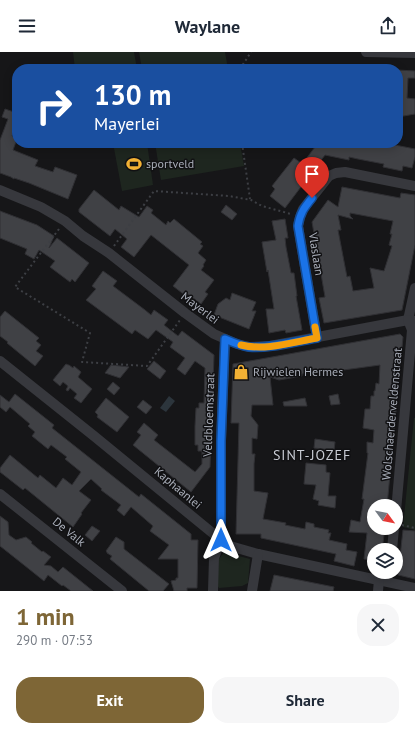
<!DOCTYPE html>
<html lang="en">
<head>
<meta charset="utf-8">
<style>
	body { margin:0; font-family:"PT Sans",sans-serif; background:#f6f6f7; color:#1f2937; height:100vh; display:flex; flex-direction:column; font-size:15px; white-space:nowrap }
	* { box-sizing:border-box; margin:0 }
	p { font-size:13px; color:#747a83 }
	.icon { flex:none; width:22px; height:22px; fill:none; stroke:currentColor; stroke-width:2; stroke-linecap:round; stroke-linejoin:round }
	.map { position:relative; height:539px; overflow:hidden }
	.details { display:flex; flex-direction:column; background:#fff; flex:1 }
	.details>* { flex:none }
	.hud { position:absolute; left:12px; top:12px; width:391px; height:84px; border-radius:16px; box-shadow:0 2px 10px #0003; background:#1a4fa0; color:#fff; overflow:hidden }
	.needle { width:26px; rotate:122deg }
	.controls { position:absolute; left:367px; top:447px; display:grid; gap:8px }
	.controls a { display:grid; place-items:center; width:36px; height:36px; border-radius:50%; background:#fff; box-shadow:0 2px 10px #0003; font-size:20px }
	.pin { position:absolute; display:grid; place-items:center; width:34px; height:34px; color:#fff; margin:-41px -17px; border-radius:50% 50% 50% 0; rotate:-45deg; box-shadow:0 0 4px #0007 }
	.pin .icon { rotate:45deg }
	.me { position:absolute; width:44px; margin:-22px; rotate:0deg; stroke-linejoin:round; filter:drop-shadow(0 0 3px #0008) }
	.turn { display:flex; align-items:center; gap:14px; height:84px; padding:0 16px; font-size:18px }
	.turn .icon { width:52px; height:52px; stroke-width:2.5 }
	.turn b { display:block; font-size:28px; line-height:34px }
	.round { display:grid; place-items:center; flex:none; width:42px; height:42px; border-radius:16px; background:#f6f6f7 }
	.headline { display:flex; align-items:center; justify-content:space-between; height:68px; padding:0 16px }
	h1 { font-size:24px; font-weight:700; line-height:30px; color:#7e6636 }
	.primary-button { display:flex; gap:8px; margin-top:auto; padding:8px 16px }
	.primary-button a { flex:1; height:46px; border-radius:16px; background:#7e6636; color:#fff; font-size:16px; font-weight:700; line-height:46px; text-align:center }
	.primary-button a+a { background:#f6f6f7; color:#1f2937 }
	header { display:flex; justify-content:space-between; align-items:center; height:52px; padding:0 16px; background:#fff; font-size:18px; font-weight:700 }
	.map>svg:first-child { display:block }
	.green { fill:#1e261f }
	.water { fill:#2c353c }
	.building { fill:#404145; stroke:#303034; fill-rule:evenodd }
	.lines { fill:none; stroke-linecap:round; stroke-linejoin:round }
	.path { stroke:#3d3f44; stroke-width:2; stroke-dasharray:2 3; stroke-linecap:butt }
	.street { stroke:#37383d; stroke-width:10 }
	.route-casing { stroke:#114b97; stroke-width:10 }
	.route { stroke:#1a73e8; stroke-width:7 }
	.slow { stroke:#f59e0b; stroke-width:7 }
	.labels { text-anchor:middle; stroke-width:3; stroke-linejoin:round; paint-order:stroke }
	.poi-label { font-size:12px; fill:#a8adb8; stroke:#111113; text-anchor:start }
	.street-label { font-size:12px; fill:#a8adb8; stroke:#111113 }
	.quarter-label { font-size:14px; letter-spacing:1px; fill:#c9ccd4; stroke:#111113 }
</style>
</head>
<body>
<header><svg class="icon" aria-label="menu" viewBox="0 0 24 24"><path d="M4 6h16M4 12h16M4 18h16"/></svg>Waylane<svg class="icon" aria-label="share" viewBox="0 0 24 24"><path d="M12 15V3M7 8l5-5 5 5M5 13v7h14v-7"/></svg></header>
<div class="map">
<svg width="415" height="539" viewBox="0 0 415 539">
	<rect width="100%" height="100%" fill="#161618"/>
	<!-- green -->
	<g class="green">
		<polygon points="73,0 134,0 137,17 75,17"/>
		<polygon points="139,0 225,0 228,17 142,17"/>
		<polygon points="113,91 147,91 153,133 122,139"/>
		<polygon points="155,91 240,91 244,114 161,128"/>
		<polygon points="414,366 415,366 415,478 403,475"/>
		<polygon points="224,500 250,507 248,531 242,534 219,536 217,533 219,507"/>
	</g>
	<!-- water -->
	<polygon class="water" points="169,344 175,349 166,360 160,356"/>
	<!-- building -->
	<g class="building">
		<polygon points="398,18 415,19 415,26 408,26 407,46 415,47 415,62 398,65 399,40 398,40"/>
		<polygon points="5,57 17,61 17,70 12,84 15,85 15,86 17,87 13,98 38,108 35,114 53,120 55,115 77,123 68,147 29,131 14,126 14,127 11,125 0,121 0,88 8,67 2,65"/>
		<polygon points="318,91 385,91 415,97 415,105 412,116 403,114 402,119 383,115 384,112 358,107 349,105 349,108 325,103 285,156 270,144 275,137 272,134 294,106 301,111 306,107"/>
		<path d="M342,135L400,146L401,141L415,143V193L402,258L324,271L319,246L325,245L312,170L328,148L338,155ZM350,161L393,169L390,182H392L389,193L392,194L384,219L370,216L374,236L353,239L350,224L347,225L338,178H341L338,163L353,167L350,164Z"/>
		<polygon points="94,138 119,158 121,154 139,165 147,154 153,158 151,161 166,173 168,169 170,171 174,167 202,190 200,192 203,194 198,201 206,208 203,213 204,214 201,218 214,228 205,240 208,242 201,252 188,242 186,244 173,234 189,213 151,183 134,205 121,195 127,187 115,177 110,184 79,160 79,157"/>
		<polygon points="226,153 237,162 232,168 221,160"/>
		<polygon points="0,159 37,173 54,184 49,196 57,186 89,211 75,230 72,227 70,230 50,215 55,209 39,198 34,207 25,202 27,197 0,186"/>
		<polygon points="285,167 288,186 285,186 286,195 291,221 294,221 297,244 296,244 302,278 286,281 285,278 269,281 266,257 274,257 268,218 267,220 262,190 276,188 272,169"/>
		<polygon points="103,219 117,229 113,234 145,258 151,263 154,258 168,268 164,273 178,284 182,279 214,303 210,415 191,440 133,393 141,383 137,380 144,371 158,383 154,388 195,420 202,412 202,399 198,399 198,393 195,393 195,374 196,356 199,356 199,351 204,351 205,316 195,309 185,323 177,317 185,306 170,295 173,290 156,278 148,287 135,278 132,282 86,248 96,237 92,234"/>
		<polygon points="232,241 256,250 252,259 256,259 249,277 214,263 218,252 226,246 230,248"/>
		<polygon points="5,259 39,286 36,289 41,293 36,299 43,304 35,314 7,291 8,290 0,284 0,265"/>
		<polygon points="400,282 403,285 387,454 374,454 374,476 385,476 382,498 374,498 374,508 364,507 367,481 349,480 351,468 360,470 364,447 362,447 368,401 367,401 367,390 373,391 374,378 363,376 365,357 370,357 371,344 374,344 374,339 375,339 376,331 379,332 380,313 336,319 335,317 302,322 302,324 279,328 270,325 273,353 252,353 251,364 258,373 257,387 252,386 252,402 255,402 254,412 254,439 268,441 263,467 286,471 285,473 305,477 306,470 314,472 314,475 329,478 328,481 331,481 329,488 347,492 346,498 357,500 354,514 334,509 336,502 261,486 261,482 236,482 239,371 231,371 233,312"/>
		<polygon points="154,309 166,319 160,327 147,317"/>
		<polygon points="66,312 68,313 69,313 73,316 74,314 81,320 78,325 92,337 81,351 74,346 77,342 70,336 68,339 66,338 68,334 63,330 60,334 53,328"/>
		<polygon points="111,313 129,315 120,326 105,321"/>
		<polygon points="113,330 120,336 114,343 107,337"/>
		<polygon points="15,342 54,373 52,376 139,445 141,442 191,482 191,488 198,488 197,536 187,536 187,539 174,539 171,529 176,528 176,526 178,526 178,507 158,507 169,493 150,479 153,474 131,455 124,464 117,458 121,453 101,438 102,437 91,427 79,439 91,448 81,461 82,462 73,475 25,436 23,438 0,420 0,416 10,403 38,426 40,423 56,436 63,426 72,433 81,420 65,407 67,405 51,393 48,397 32,384 35,380 28,374 30,372 10,355 6,360 0,355 0,343 9,350"/>
		<polygon points="338,342 340,352 331,353 329,344"/>
		<polygon points="106,346 129,365 117,380 97,365 98,363 95,360"/>
		<polygon points="305,346 307,354 284,354 283,350"/>
		<polygon points="143,348 152,355 146,362 137,355"/>
		<polygon points="315,387 335,390 334,398 314,396"/>
		<polygon points="306,411 326,413 326,420 330,421 328,444 336,444 335,456 318,453 319,449 313,447 316,433 304,432"/>
		<polygon points="0,464 8,470 9,483 16,488 26,485 32,490 31,491 42,500 43,499 51,505 44,513 51,514 58,520 63,515 93,539 71,539 63,533 62,534 48,523 44,529 29,517 0,494"/>
		<polygon points="92,474 100,479 92,489 85,483"/>
		<polygon points="403,478 415,479 415,527 398,523"/>
		<polygon points="116,485 124,490 124,497 169,532 163,539 149,539 110,507 112,504 107,501 107,500 106,499"/>
		<polygon points="274,523 334,535 333,539 270,539"/>
	</g>
	<g class="lines">
		<!-- path -->
		<g class="path">
			<polyline points="240,17 251,0"/>
			<polyline points="242,91 250,147"/>
			<polyline points="59,177 15,235 90,281 82,310 147,314 180,268"/>
			<polyline points="114,194 154,139 229,144 251,148 262,154 291,162"/>
			<polyline points="402,473 415,476"/>
		</g>
		<!-- street -->
		<g class="street">
			<polyline points="366,0 415,1"/>
			<polyline points="0,138 41,155 65,169 83,184 109,201 185,261 214,282 237,292 249,295 270,294 408,268 415,269"/>
			<polyline points="408,268 415,236"/>
			<polyline points="317,286 298,174 300,165 303,157 329,124 336,121 345,120 415,134"/>
			<polyline points="0,309 94,384 221,488 230,494 258,502 415,536"/>
			<polyline points="0,442 122,539"/>
			<polyline points="396,459 412,278 408,268"/>
			<polyline points="392,498 394,476"/>
			<polyline points="213,539 214,506 221,488 221,389 225,287"/>
			<polyline points="252,539 258,502"/>
			<polyline points="378,539 379,528"/>
		</g>
	</g>
	<g class="lines">
		<!-- route casing -->
		<g class="route-casing">
			<path id="route" d="M221,488V389L225,287C232,290 241,294 249,295C270,297 296,289 317,286L298,174C300,161 304,156 312,146"/>
		</g>
		<!-- route -->
		<use href="#route" class="route"/>
		<!-- slow -->
		<path class="slow" d="M241,293C266,299 293,290 317,286L315,275"/>
	</g>
	<!-- icons -->
	<defs>
		<g id="stadium-bare" transform="scale(1.2)"><path d="M0-5a6.5 5 0 1 0 0 10a6.5 5 0 1 0 0-10ZM-3.5-1.8h7v3.6h-7Z" fill="#f2b134" stroke="#111113" stroke-width="2.5" paint-order="stroke"/></g>
		<g id="shop-bare" transform="scale(1.2)"><path d="M-5-2.5h2.3a2.7 3.5 0 0 1 5.4 0H5L5.5 6h-11ZM-1.5-2.5h3a1.5 2.3 0 0 0-3 0Z" fill="#f2b134" stroke="#111113" stroke-width="2.5" paint-order="stroke"/></g>
	</defs>
	<g fill-rule="evenodd">
		<use href="#stadium-bare" x="134" y="112"/>
		<use href="#shop-bare" x="241" y="320"/>
	</g>
	<g class="labels">
		<!-- poi labels -->
		<g class="poi-label">
			<text x="146" y="116">sportveld</text>
			<text x="253" y="324">Rijwielen Hermes</text>
		</g>
		<!-- street labels -->
		<g class="street-label">
			<text transform="translate(316 202) rotate(81)" y="4">Vlaslaan</text>
			<text transform="translate(200 256) rotate(37)" y="4">Mayerlei</text>
			<text transform="translate(392 362) rotate(-85)" y="4">Wolschaerderveldenstraat</text>
			<text transform="translate(209 363) rotate(-88)" y="4">Veldbloemstraat</text>
			<text transform="translate(178 436) rotate(40)" y="4">Kaphaanlei</text>
			<text transform="translate(69 480) rotate(39)" y="4">De Valk</text>
		</g>
		<!-- quarter labels -->
		<g class="quarter-label">
			<text x="312" y="408">SINT-JOZEF</text>
		</g>
	</g>
</svg>
<div class="controls">
<a><svg class="needle" viewBox="-14 -14 28 28"><path d="M0-13l5 13h-10z" fill="#e53935"/><path d="M0 13l5-13h-10z" fill="#747a83"/></svg></a>
<a><svg class="icon" aria-label="layers" viewBox="0 0 24 24"><path d="M12 4l9 5-9 5-9-5zM3 14l9 5 9-5"/></svg></a>
</div>
<div class="pin" style="left:312px;top:146px;background:#d93025"><svg class="icon" aria-label="arrive" viewBox="0 0 24 24"><path d="M6 21V4h12l-3 4 3 4H6"/></svg></div>
<svg class="me" style="left:221px;top:488px" viewBox="-20 -20 40 40"><path d="M0-17L14 15 0 8-14 15z" fill="#1a73e8" stroke="#fff" stroke-width="4"/></svg>
<div class="hud">
<div class="turn"><svg class="icon" aria-label="right" viewBox="0 0 24 24"><path d="M7 20v-9h11M14 6l5 5-5 5"/></svg><div><b>130 m</b>Mayerlei</div></div>
</div>
</div>
<section class="details">
<div class="headline"><div><h1>1 min</h1><p>290 m · 07:53</p></div><a class="round"><svg class="icon" aria-label="close" viewBox="0 0 24 24"><path d="M6 6l12 12M18 6L6 18"/></svg></a></div>
<div class="primary-button"><a>Exit</a><a>Share</a></div>
</section>
</body>
</html>
